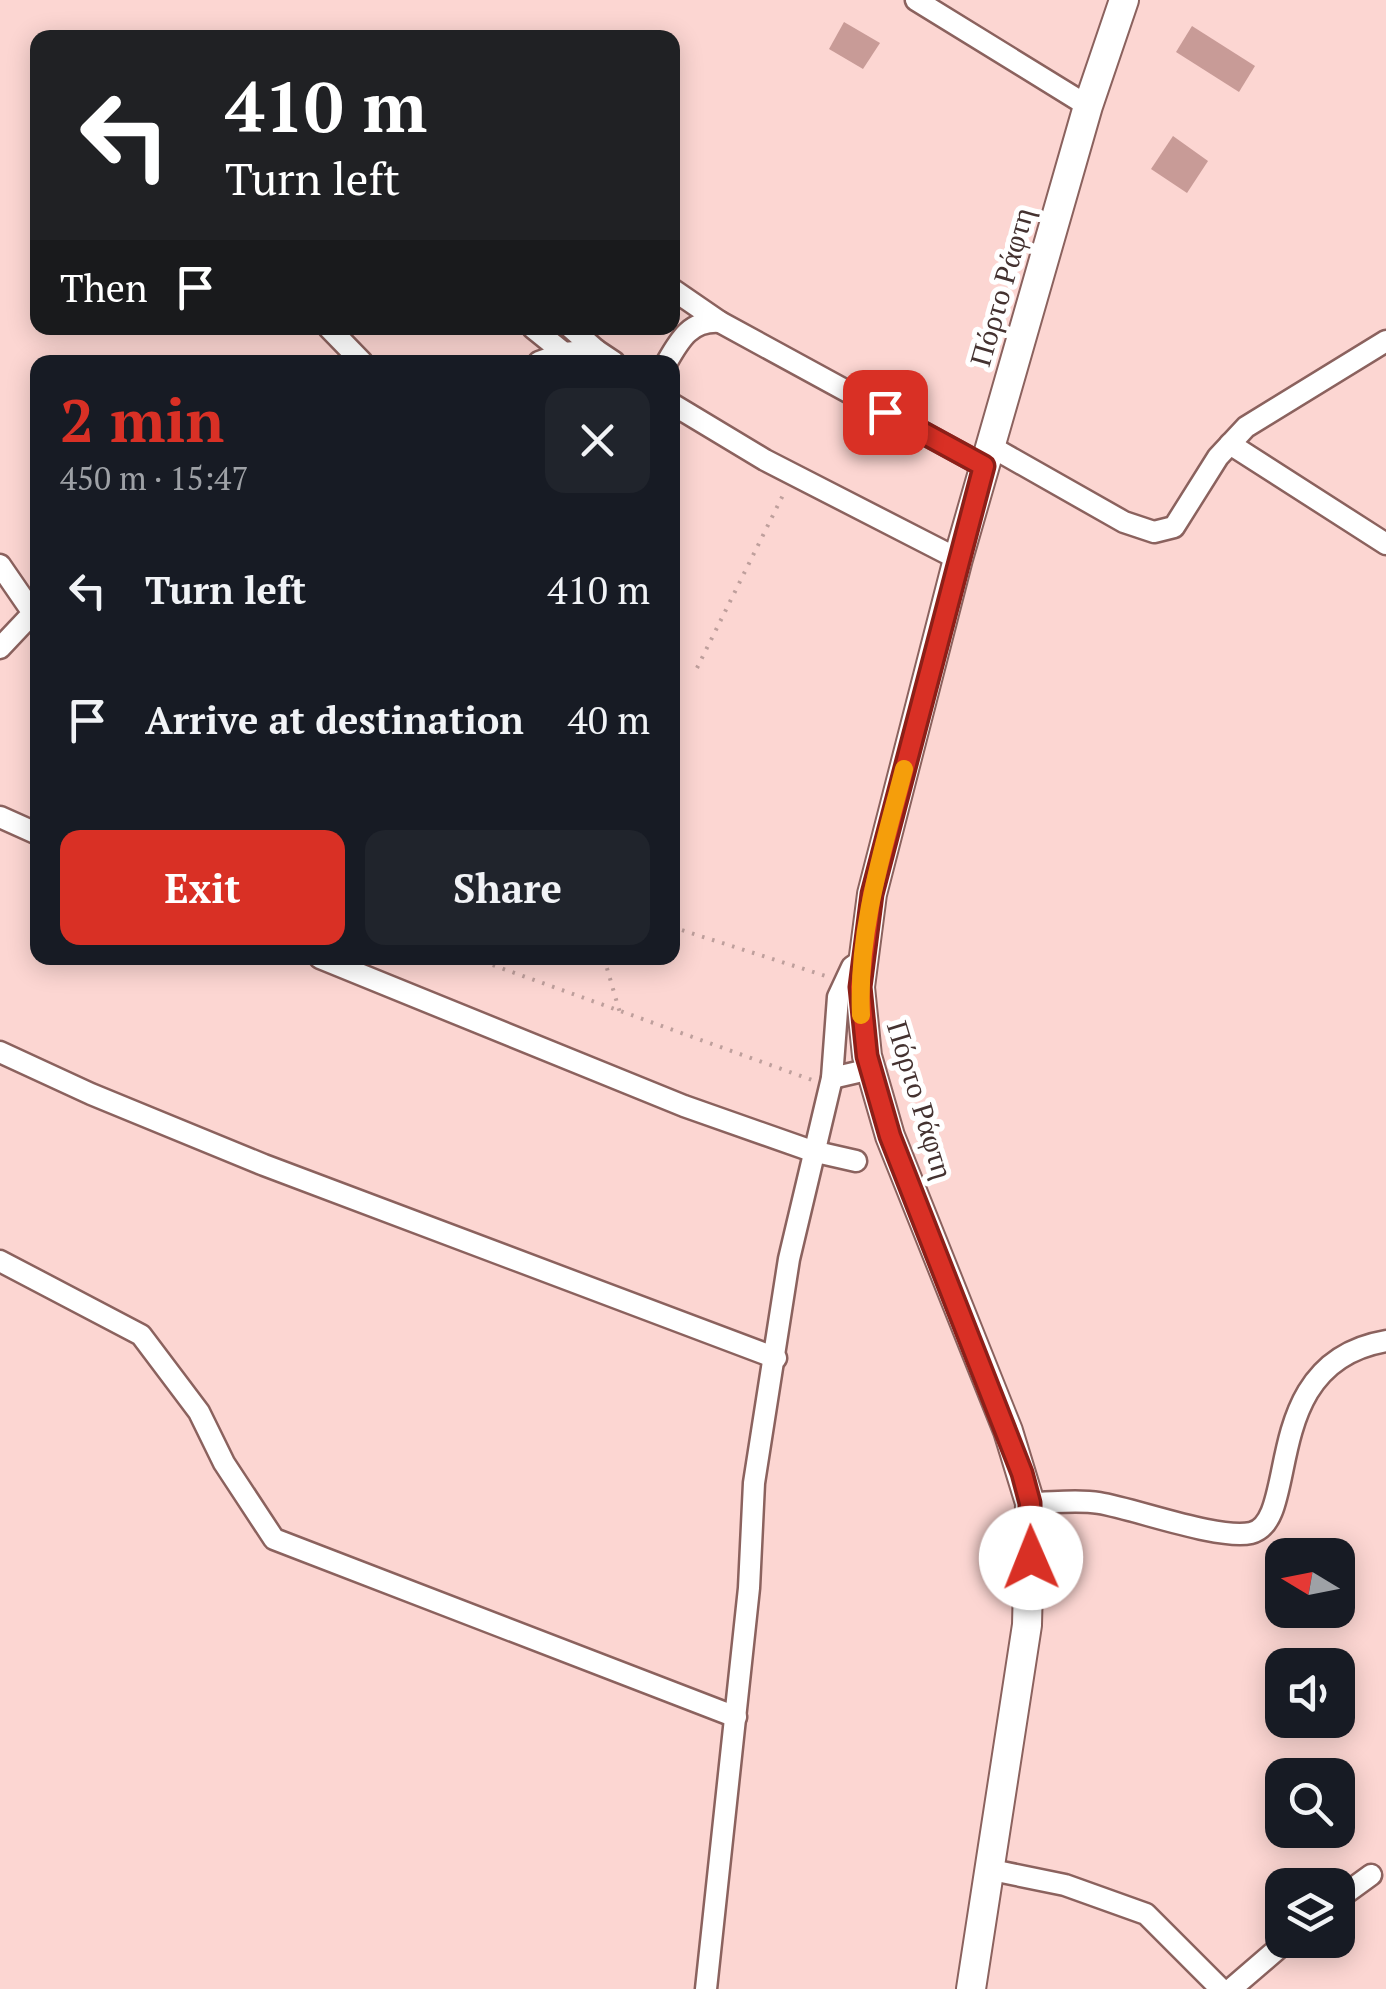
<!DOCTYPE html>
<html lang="en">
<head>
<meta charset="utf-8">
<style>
	body { margin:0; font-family:"PT Serif",serif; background:#20242c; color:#f1f3f6; height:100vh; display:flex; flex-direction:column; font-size:38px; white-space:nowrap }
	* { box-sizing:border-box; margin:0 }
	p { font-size:32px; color:#9ea1a6 }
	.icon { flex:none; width:55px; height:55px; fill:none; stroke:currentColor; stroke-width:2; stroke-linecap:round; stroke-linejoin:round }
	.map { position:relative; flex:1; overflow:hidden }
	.panel { position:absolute; left:30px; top:355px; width:650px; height:610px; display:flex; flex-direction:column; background:#171b24; border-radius:20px; box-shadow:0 5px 25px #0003 }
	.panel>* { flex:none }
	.banner { position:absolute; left:30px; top:30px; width:650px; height:305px; border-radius:20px; box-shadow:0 5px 25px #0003; background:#202124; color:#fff; overflow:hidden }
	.needle { width:65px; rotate:280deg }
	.fabs { position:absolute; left:1265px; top:1538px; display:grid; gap:20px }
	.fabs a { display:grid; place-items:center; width:90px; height:90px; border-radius:20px; background:#171b24; box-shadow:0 5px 25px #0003; font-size:50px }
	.pin { position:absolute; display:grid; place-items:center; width:85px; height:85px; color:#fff; margin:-42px; border-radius:20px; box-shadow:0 5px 15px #0006 }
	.me { position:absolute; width:110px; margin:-55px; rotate:359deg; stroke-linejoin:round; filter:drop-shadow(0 0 8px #0008) }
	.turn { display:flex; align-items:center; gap:35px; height:210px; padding:0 30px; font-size:45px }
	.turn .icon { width:130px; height:130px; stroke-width:2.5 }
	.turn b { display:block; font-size:70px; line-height:85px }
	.then { display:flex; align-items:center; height:95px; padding:0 30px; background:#0003; gap:20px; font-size:38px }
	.round { display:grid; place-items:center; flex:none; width:105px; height:105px; border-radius:20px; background:#20242c }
	.overview { display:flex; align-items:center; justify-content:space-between; height:170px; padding:0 30px }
	h1 { font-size:60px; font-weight:700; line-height:75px; color:#d93025 }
	.button { display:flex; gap:20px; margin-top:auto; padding:20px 30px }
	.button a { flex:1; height:115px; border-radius:20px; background:#d93025; color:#fff; font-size:40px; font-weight:700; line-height:115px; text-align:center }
	.button a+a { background:#20242c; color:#f1f3f6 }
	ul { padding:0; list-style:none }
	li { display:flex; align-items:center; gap:30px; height:130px; padding:0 30px }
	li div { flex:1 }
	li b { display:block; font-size:38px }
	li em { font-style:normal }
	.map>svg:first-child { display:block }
	.building { fill:#c89b97 }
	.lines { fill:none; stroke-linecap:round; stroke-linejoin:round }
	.minor-casing { stroke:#8b625e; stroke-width:25 }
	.major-casing { stroke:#8b625e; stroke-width:32 }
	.path { stroke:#be9f9c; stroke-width:4; stroke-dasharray:2.5 8; stroke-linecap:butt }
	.minor { stroke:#fff; stroke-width:20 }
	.major { stroke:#fff; stroke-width:28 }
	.route-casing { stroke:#8d1f18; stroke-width:25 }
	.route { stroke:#d93025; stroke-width:18 }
	.slow { stroke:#f59e0b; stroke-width:18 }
	.labels { text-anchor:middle; stroke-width:10; stroke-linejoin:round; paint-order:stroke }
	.street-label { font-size:30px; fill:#443230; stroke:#fff }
</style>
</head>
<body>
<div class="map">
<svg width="1386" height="1989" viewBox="0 0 1386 1989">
	<rect width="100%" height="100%" fill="#fcd6d2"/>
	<!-- building -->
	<g class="building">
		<polygon points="844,22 880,43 863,69 829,49"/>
		<polygon points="1192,26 1255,66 1239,92 1176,52"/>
		<polygon points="1173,136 1208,161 1187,193 1151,169"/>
	</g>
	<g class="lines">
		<!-- minor casing -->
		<g class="minor-casing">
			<g id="minor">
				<polyline points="916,0 1088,106"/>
				<polyline points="672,289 720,322 984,466"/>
				<polyline points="329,328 362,362"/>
				<polyline points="533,328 564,353"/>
				<polyline points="571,328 596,350"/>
				<polyline points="539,362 564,353 596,350 614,362"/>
				<path d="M667,362C680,339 691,320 720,322"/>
				<polyline points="672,404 765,460 958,559"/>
				<polyline points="1230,444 1386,544"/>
				<polyline points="990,446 1124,522 1154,532 1174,527 1218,457 1246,427 1386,341"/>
				<polyline points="0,565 33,613 0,648"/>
				<polyline points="0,817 38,834"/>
				<polyline points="320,958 684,1106 812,1151 856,1161"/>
				<polyline points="0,1052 91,1094 264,1165 776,1358"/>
				<polyline points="832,1078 871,1069"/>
				<polyline points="0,1261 141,1335 199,1412 224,1463 274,1539 736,1717"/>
				<path d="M1030,1503C1052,1503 1077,1499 1099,1503C1136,1509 1218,1540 1251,1533C1302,1521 1256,1363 1386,1341"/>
				<polyline points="992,1870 1065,1885 1146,1914 1221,1989"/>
				<polyline points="1338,1899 1371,1875"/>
				<polyline points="706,1989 749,1588 754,1483 789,1259 832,1078 838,997 852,967 862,960"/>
				<polyline points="1231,1989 1288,1940"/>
			</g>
		</g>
		<!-- major casing -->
		<g class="major-casing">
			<polyline id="major" points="971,1989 1027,1625 1030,1503 1008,1431 890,1136 867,1056 860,987 872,894 958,559 1088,106 1124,0"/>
		</g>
		<!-- path -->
		<g class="path">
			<polyline points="697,668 785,491"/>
			<polyline points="672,927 829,977"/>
			<polyline points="473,958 812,1080"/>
			<polyline points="604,958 620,1013"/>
		</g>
		<!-- minor -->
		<use href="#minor" class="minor"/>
		<!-- major -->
		<use href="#major" class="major"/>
	</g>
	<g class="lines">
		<!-- route casing -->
		<g class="route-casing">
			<polyline id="route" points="885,412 984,466 872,894 860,987 867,1056 890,1136 1022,1473 1030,1503 1031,1558"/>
		</g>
		<!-- route -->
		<use href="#route" class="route"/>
		<!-- slow -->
		<path class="slow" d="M861,1015C857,931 883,850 904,769"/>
	</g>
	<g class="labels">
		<!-- street labels -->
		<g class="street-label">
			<text transform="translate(1002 287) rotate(-74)" y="10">Πόρτο Ράφτη</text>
			<text transform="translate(920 1100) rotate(73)" y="10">Πόρτο Ράφτη</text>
		</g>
	</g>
</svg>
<div class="fabs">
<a><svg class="needle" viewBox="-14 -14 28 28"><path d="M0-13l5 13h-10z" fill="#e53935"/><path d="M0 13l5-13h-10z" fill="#9ea1a6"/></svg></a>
<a><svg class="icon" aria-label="sound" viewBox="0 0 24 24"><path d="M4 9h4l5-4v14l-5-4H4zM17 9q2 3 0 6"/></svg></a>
<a><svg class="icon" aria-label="search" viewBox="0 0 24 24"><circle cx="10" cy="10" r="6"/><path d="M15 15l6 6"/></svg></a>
<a><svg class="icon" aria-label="layers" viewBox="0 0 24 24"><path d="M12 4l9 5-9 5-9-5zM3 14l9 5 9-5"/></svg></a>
</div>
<div class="pin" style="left:885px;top:412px;background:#d93025"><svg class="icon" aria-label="arrive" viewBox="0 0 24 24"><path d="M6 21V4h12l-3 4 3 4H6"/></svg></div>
<svg class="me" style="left:1031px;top:1558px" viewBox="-20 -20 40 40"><circle r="19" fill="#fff"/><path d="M0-13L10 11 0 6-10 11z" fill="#d93025"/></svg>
<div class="banner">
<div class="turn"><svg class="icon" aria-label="left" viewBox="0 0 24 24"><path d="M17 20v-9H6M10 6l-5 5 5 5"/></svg><div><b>410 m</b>Turn left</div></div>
<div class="then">Then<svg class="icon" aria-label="arrive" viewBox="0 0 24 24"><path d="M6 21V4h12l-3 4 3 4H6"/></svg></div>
</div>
<section class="panel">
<div class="overview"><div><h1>2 min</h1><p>450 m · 15:47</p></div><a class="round"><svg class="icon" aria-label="close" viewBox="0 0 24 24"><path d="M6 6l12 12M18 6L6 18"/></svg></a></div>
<ul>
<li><svg class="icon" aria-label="left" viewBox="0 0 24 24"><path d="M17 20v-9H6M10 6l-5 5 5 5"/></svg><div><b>Turn left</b></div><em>410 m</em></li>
<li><svg class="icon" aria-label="arrive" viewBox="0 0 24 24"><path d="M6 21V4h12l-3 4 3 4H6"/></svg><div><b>Arrive at destination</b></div><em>40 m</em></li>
</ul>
<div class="button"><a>Exit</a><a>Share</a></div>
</section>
</div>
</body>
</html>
